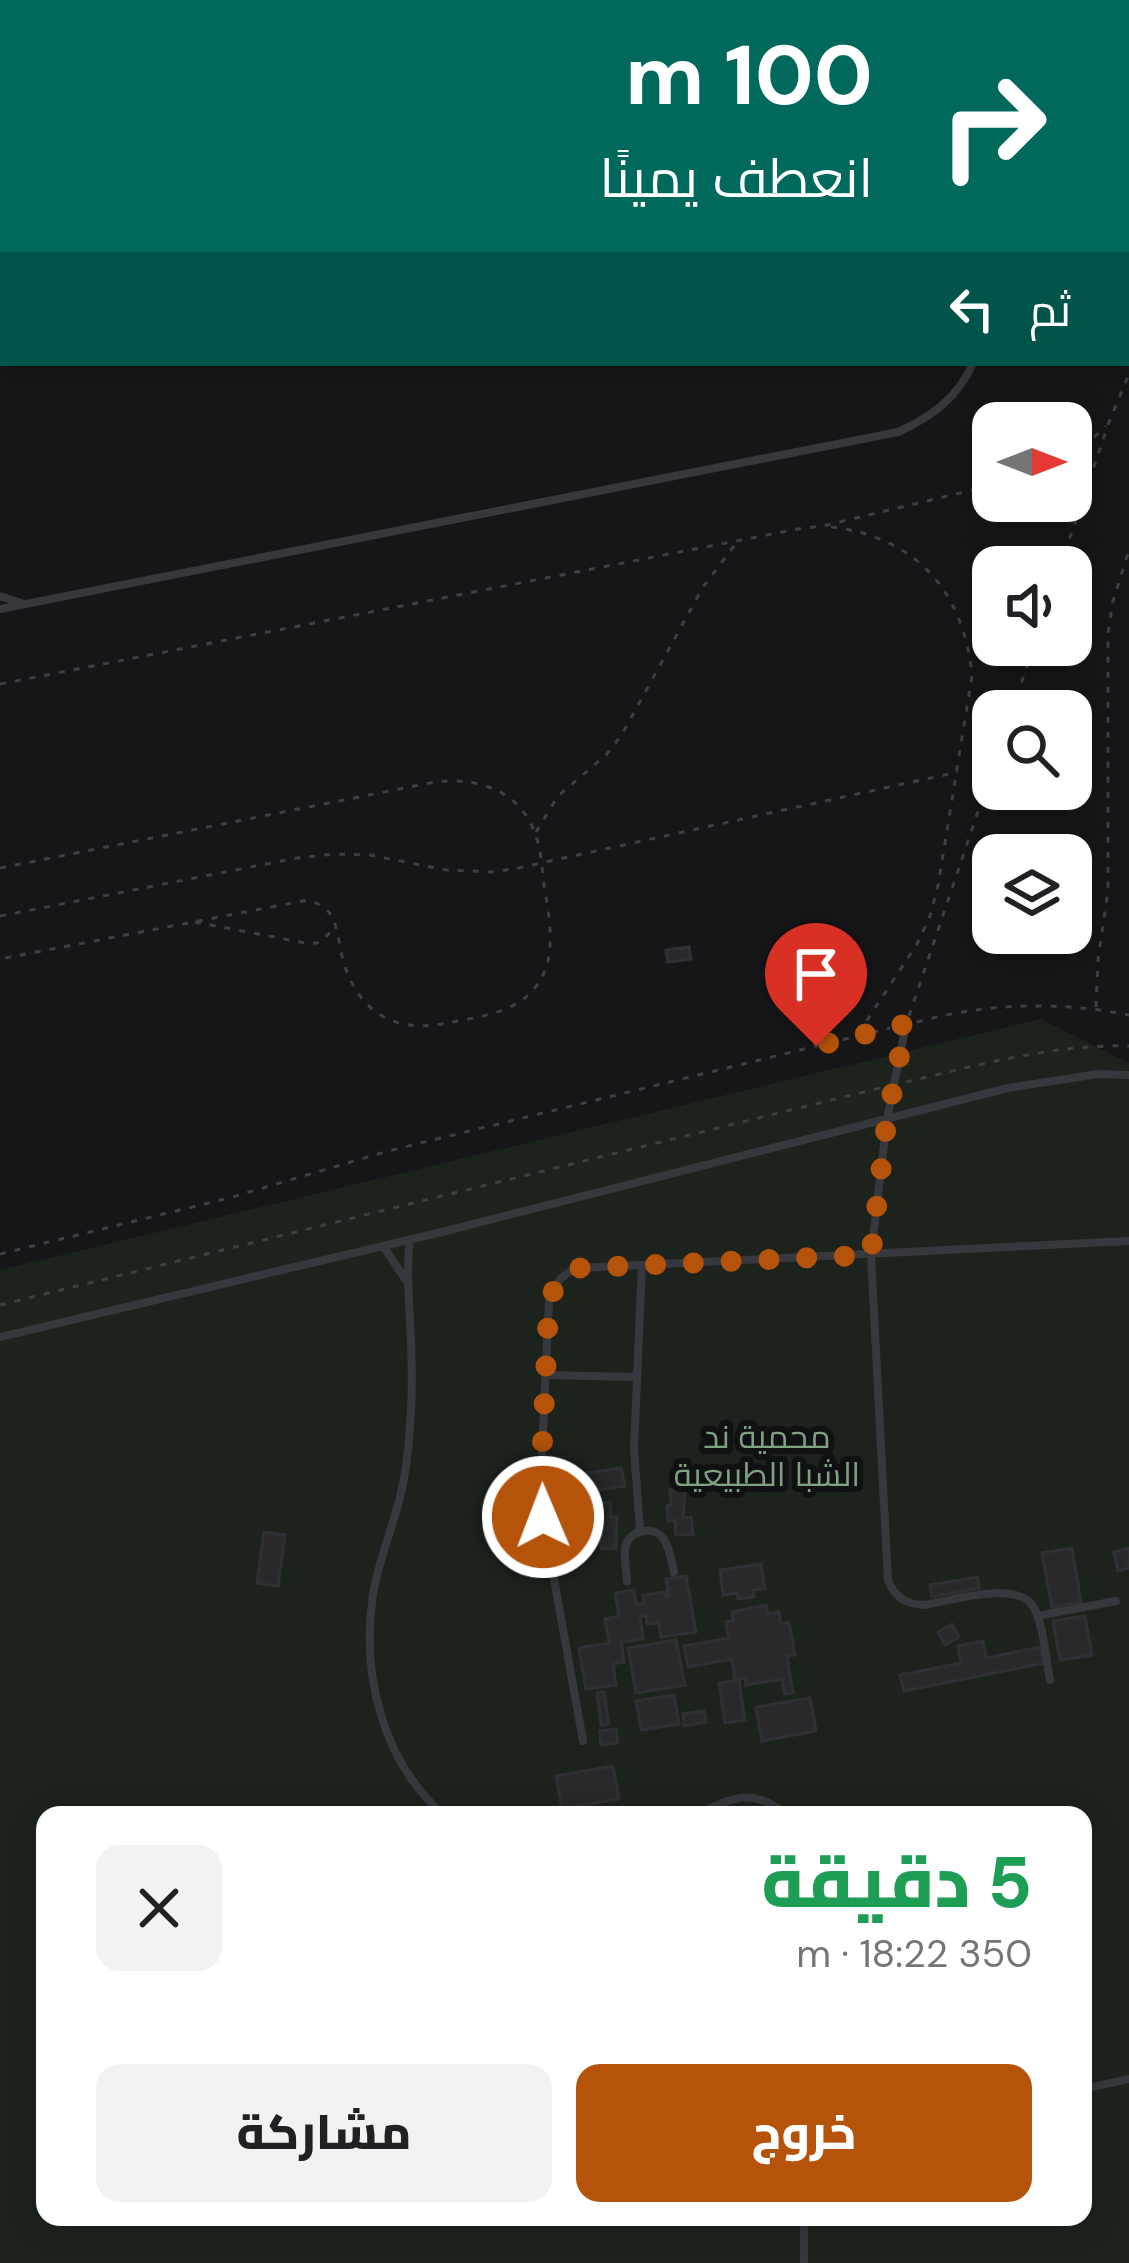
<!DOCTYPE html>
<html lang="ar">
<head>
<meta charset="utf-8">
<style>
	body { margin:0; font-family:"DM Sans",Cairo,sans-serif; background:#f2f2f2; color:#202124; direction:rtl; height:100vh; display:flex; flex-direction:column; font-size:45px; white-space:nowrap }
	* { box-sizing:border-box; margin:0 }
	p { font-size:39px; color:#757577 }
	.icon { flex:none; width:66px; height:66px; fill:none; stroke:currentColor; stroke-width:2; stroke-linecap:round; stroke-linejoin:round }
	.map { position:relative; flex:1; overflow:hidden; direction:ltr }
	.panel { position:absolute; left:36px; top:1806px; width:1056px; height:420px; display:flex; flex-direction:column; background:#fff; border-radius:24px; box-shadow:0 6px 30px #0003; direction:rtl }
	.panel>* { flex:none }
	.guide { position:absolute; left:0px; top:0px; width:1131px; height:366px; box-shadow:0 6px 30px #0003; direction:rtl; background:#00695c; color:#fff; overflow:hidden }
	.needle { width:78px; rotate:90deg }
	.buttons { position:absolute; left:972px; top:402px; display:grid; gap:24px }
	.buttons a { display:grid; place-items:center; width:120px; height:120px; border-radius:24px; background:#fff; box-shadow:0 6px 30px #0003; font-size:60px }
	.pin { position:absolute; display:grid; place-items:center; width:102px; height:102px; color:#fff; margin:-123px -51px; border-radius:50% 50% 50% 0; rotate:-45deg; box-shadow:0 0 12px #0007 }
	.pin .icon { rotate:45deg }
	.me { position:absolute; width:132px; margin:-66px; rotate:359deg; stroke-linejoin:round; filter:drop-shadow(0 0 9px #0008) }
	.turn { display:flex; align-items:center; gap:42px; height:252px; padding:0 60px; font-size:54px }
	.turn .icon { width:156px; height:156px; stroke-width:2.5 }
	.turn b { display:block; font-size:84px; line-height:102px }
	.then { display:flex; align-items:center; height:114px; padding:0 60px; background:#0003; gap:24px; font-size:45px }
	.round { display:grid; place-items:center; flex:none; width:126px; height:126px; border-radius:24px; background:#f2f2f2 }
	.headline { display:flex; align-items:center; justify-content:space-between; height:204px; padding:0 60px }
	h1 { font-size:72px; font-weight:800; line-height:90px; color:#1e9e55 }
	.cta { display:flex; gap:24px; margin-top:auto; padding:24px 60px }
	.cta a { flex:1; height:138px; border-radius:24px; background:#b45309; color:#fff; font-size:48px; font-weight:800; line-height:138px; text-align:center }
	.cta a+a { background:#f2f2f2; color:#202124 }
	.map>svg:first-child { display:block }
	.green { fill:#1c231d; fill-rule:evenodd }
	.building { fill:#29292c; stroke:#303034; stroke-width:3 }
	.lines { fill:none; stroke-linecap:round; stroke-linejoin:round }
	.path { stroke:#3d3f44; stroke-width:3; stroke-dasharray:6 9; stroke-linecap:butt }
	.service { stroke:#37383d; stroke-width:8 }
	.route { stroke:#b45309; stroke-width:21; stroke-dasharray:0 37.8 }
	.labels { text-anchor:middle; stroke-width:12; stroke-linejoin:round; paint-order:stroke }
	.park-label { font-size:33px; fill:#7fa381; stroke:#111113 }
</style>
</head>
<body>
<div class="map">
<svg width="1129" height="2263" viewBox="0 0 1129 2263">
	<rect width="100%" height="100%" fill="#161618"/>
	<!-- green -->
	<path class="green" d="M1041,1019L1129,1063V2263H0V1270ZM45,1815H1083V2217H45Z"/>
	<!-- building -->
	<g class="building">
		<polygon points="689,947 691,959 668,962 666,950"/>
		<polygon points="621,1468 625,1486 591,1491 588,1473"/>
		<polygon points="685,1489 683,1518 691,1517 693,1534 676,1535 675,1520 668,1521 667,1506 671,1505 670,1490"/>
		<polygon points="610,1502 611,1517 617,1517 616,1548 601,1549 598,1503"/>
		<polygon points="264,1532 285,1535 278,1586 257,1583"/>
		<polygon points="1072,1548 1081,1602 1052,1607 1042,1553"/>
		<polygon points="1129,1548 1129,1568 1118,1571 1114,1552"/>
		<polygon points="761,1564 765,1589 753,1590 754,1597 738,1599 737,1593 723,1595 720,1570"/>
		<polygon points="686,1576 696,1632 661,1637 659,1623 647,1624 646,1615 640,1616 643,1639 621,1642 624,1662 613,1664 616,1685 586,1689 579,1648 609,1643 605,1619 619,1616 615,1593 634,1590 636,1605 644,1603 643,1595 665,1592 666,1597 669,1597 666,1579"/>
		<polygon points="977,1577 979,1588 932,1597 930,1585"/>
		<polygon points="766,1605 768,1614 779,1612 781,1624 789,1622 795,1655 787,1656 793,1693 785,1694 782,1679 746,1685 745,1678 735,1680 732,1659 688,1667 684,1646 729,1638 726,1622 733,1621 732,1612"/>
		<polygon points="1085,1616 1092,1655 1060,1660 1053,1621"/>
		<polygon points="952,1624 959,1637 945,1645 938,1632"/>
		<polygon points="676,1640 685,1685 636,1693 628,1648"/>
		<polygon points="983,1641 986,1658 1040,1647 1044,1663 904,1691 900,1675 961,1663 958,1646"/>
		<polygon points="739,1680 745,1720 725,1723 719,1683"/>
		<polygon points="604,1692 609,1724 601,1725 597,1693"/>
		<polygon points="674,1695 679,1724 641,1730 636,1701"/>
		<polygon points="810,1698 816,1731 762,1741 756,1707"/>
		<polygon points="704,1711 706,1722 684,1726 683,1714"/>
		<polygon points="616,1729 618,1743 601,1745 600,1731"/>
		<polygon points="613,1766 619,1799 562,1809 556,1776"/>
	</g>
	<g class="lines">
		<!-- path -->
		<g class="path">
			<polyline points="1098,0 1101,3"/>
			<polyline points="1128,37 1129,38"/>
			<polyline points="1128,126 1129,126"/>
			<polyline points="1128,157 1129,164"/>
			<polyline points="1071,456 1088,443 1106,426"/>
			<path d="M831,527C917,537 964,592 972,676L938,886L930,916L917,944L858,1034"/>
			<polyline points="1060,567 1109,422 1129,374"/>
			<polyline points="0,684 798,529 823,526 993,485"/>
			<polyline points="1012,711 1034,645"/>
			<polyline points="536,832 558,796 606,755 621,736 703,587 737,542"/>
			<path d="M0,868L435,782C475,777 518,789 534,831C541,847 542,868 544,885C552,931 561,982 510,1007C491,1016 468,1019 447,1023C394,1034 358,1012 343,960C339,946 338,927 331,915C326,907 317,903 308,900L0,959"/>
			<polyline points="0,916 297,858 334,854 370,855 446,870 494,872 518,868 958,772"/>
			<polyline points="195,922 311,944 321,942 333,929"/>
			<polyline points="1096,1007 1098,960 1108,891 1108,634 1113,601 1129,550"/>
			<polyline points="909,1016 993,767"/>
			<path d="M917,1022C986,1003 1059,1001 1129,1015"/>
			<path d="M906,1082C979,1065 1054,1044 1129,1046"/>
			<polyline points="0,1254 229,1198 388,1151 890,1028"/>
			<polyline points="0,1305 880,1088"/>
		</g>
		<!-- service -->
		<g class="service">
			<polyline points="702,0 730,3"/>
			<polyline points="945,0 948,3"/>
			<polyline points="88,3 90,0"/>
			<polyline points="100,3 108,0"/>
			<polyline points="0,37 3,36"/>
			<polyline points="1128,105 1129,105"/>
			<polyline points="0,116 3,113"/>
			<polyline points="0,596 21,603"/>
			<path d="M0,609L898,432C931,417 958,398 973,363"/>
			<path d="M906,1025L887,1119L871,1255L888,1581C896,1598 906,1604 924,1605C950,1601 1016,1580 1033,1606C1043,1622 1046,1659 1050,1680"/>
			<path d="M410,1239C406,1268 409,1294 410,1322C412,1356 413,1390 410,1424C409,1448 406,1473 400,1497C392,1530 378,1562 373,1595C361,1673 382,1762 444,1815"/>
			<polyline points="383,1246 406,1280"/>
			<polyline points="0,1337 442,1232 1008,1088 1098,1074 1129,1075"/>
			<polyline points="545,1375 636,1377"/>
			<polyline points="640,1531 634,1448 642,1265"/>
			<path d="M627,1581C627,1570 622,1552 627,1542C630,1537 636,1532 643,1531C667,1526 670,1555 674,1572"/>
			<polyline points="1037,1616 1116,1601"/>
			<path d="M583,1741L543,1517L541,1475L549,1299C554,1283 563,1273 579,1268L1129,1241"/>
			<path d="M697,1815C732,1797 754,1787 787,1815"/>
			<polyline points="1083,2089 1129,2079"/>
			<polyline points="804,2217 804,2263"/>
		</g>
	</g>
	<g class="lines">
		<!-- route -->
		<polyline class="route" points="543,1517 541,1475 549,1299 562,1276 578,1268 871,1255 887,1119 906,1024 816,1046"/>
	</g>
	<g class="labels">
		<!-- park labels -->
		<g class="park-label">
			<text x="767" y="1448">محمية ند<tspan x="767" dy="38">الشبا الطبيعية</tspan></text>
		</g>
	</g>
</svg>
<div class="buttons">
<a><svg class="needle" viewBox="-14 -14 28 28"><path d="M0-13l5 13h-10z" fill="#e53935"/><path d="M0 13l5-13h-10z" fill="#757577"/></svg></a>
<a><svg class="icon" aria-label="sound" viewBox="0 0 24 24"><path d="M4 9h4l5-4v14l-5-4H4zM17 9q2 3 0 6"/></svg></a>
<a><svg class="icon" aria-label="search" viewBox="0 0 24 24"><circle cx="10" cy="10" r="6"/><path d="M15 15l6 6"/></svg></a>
<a><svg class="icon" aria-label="layers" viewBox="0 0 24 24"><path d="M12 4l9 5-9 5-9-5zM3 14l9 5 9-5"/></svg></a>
</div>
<div class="pin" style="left:816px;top:1046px;background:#d93025"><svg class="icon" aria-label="arrive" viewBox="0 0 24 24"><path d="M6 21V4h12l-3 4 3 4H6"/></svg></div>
<svg class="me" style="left:543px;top:1517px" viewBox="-20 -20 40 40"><circle r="17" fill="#b45309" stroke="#fff" stroke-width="3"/><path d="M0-11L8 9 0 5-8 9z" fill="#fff"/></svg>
<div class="guide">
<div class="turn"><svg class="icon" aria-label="right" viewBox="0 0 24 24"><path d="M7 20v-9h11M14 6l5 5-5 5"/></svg><div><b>100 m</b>انعطف يمينًا</div></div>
<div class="then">ثم<svg class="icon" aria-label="left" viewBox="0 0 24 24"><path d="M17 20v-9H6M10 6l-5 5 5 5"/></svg></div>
</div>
<section class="panel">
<div class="headline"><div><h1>5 دقيقة</h1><p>350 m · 18:22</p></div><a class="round"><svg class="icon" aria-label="close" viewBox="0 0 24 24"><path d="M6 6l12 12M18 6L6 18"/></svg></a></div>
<div class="cta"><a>خروج</a><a>مشاركة</a></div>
</section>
</div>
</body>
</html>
